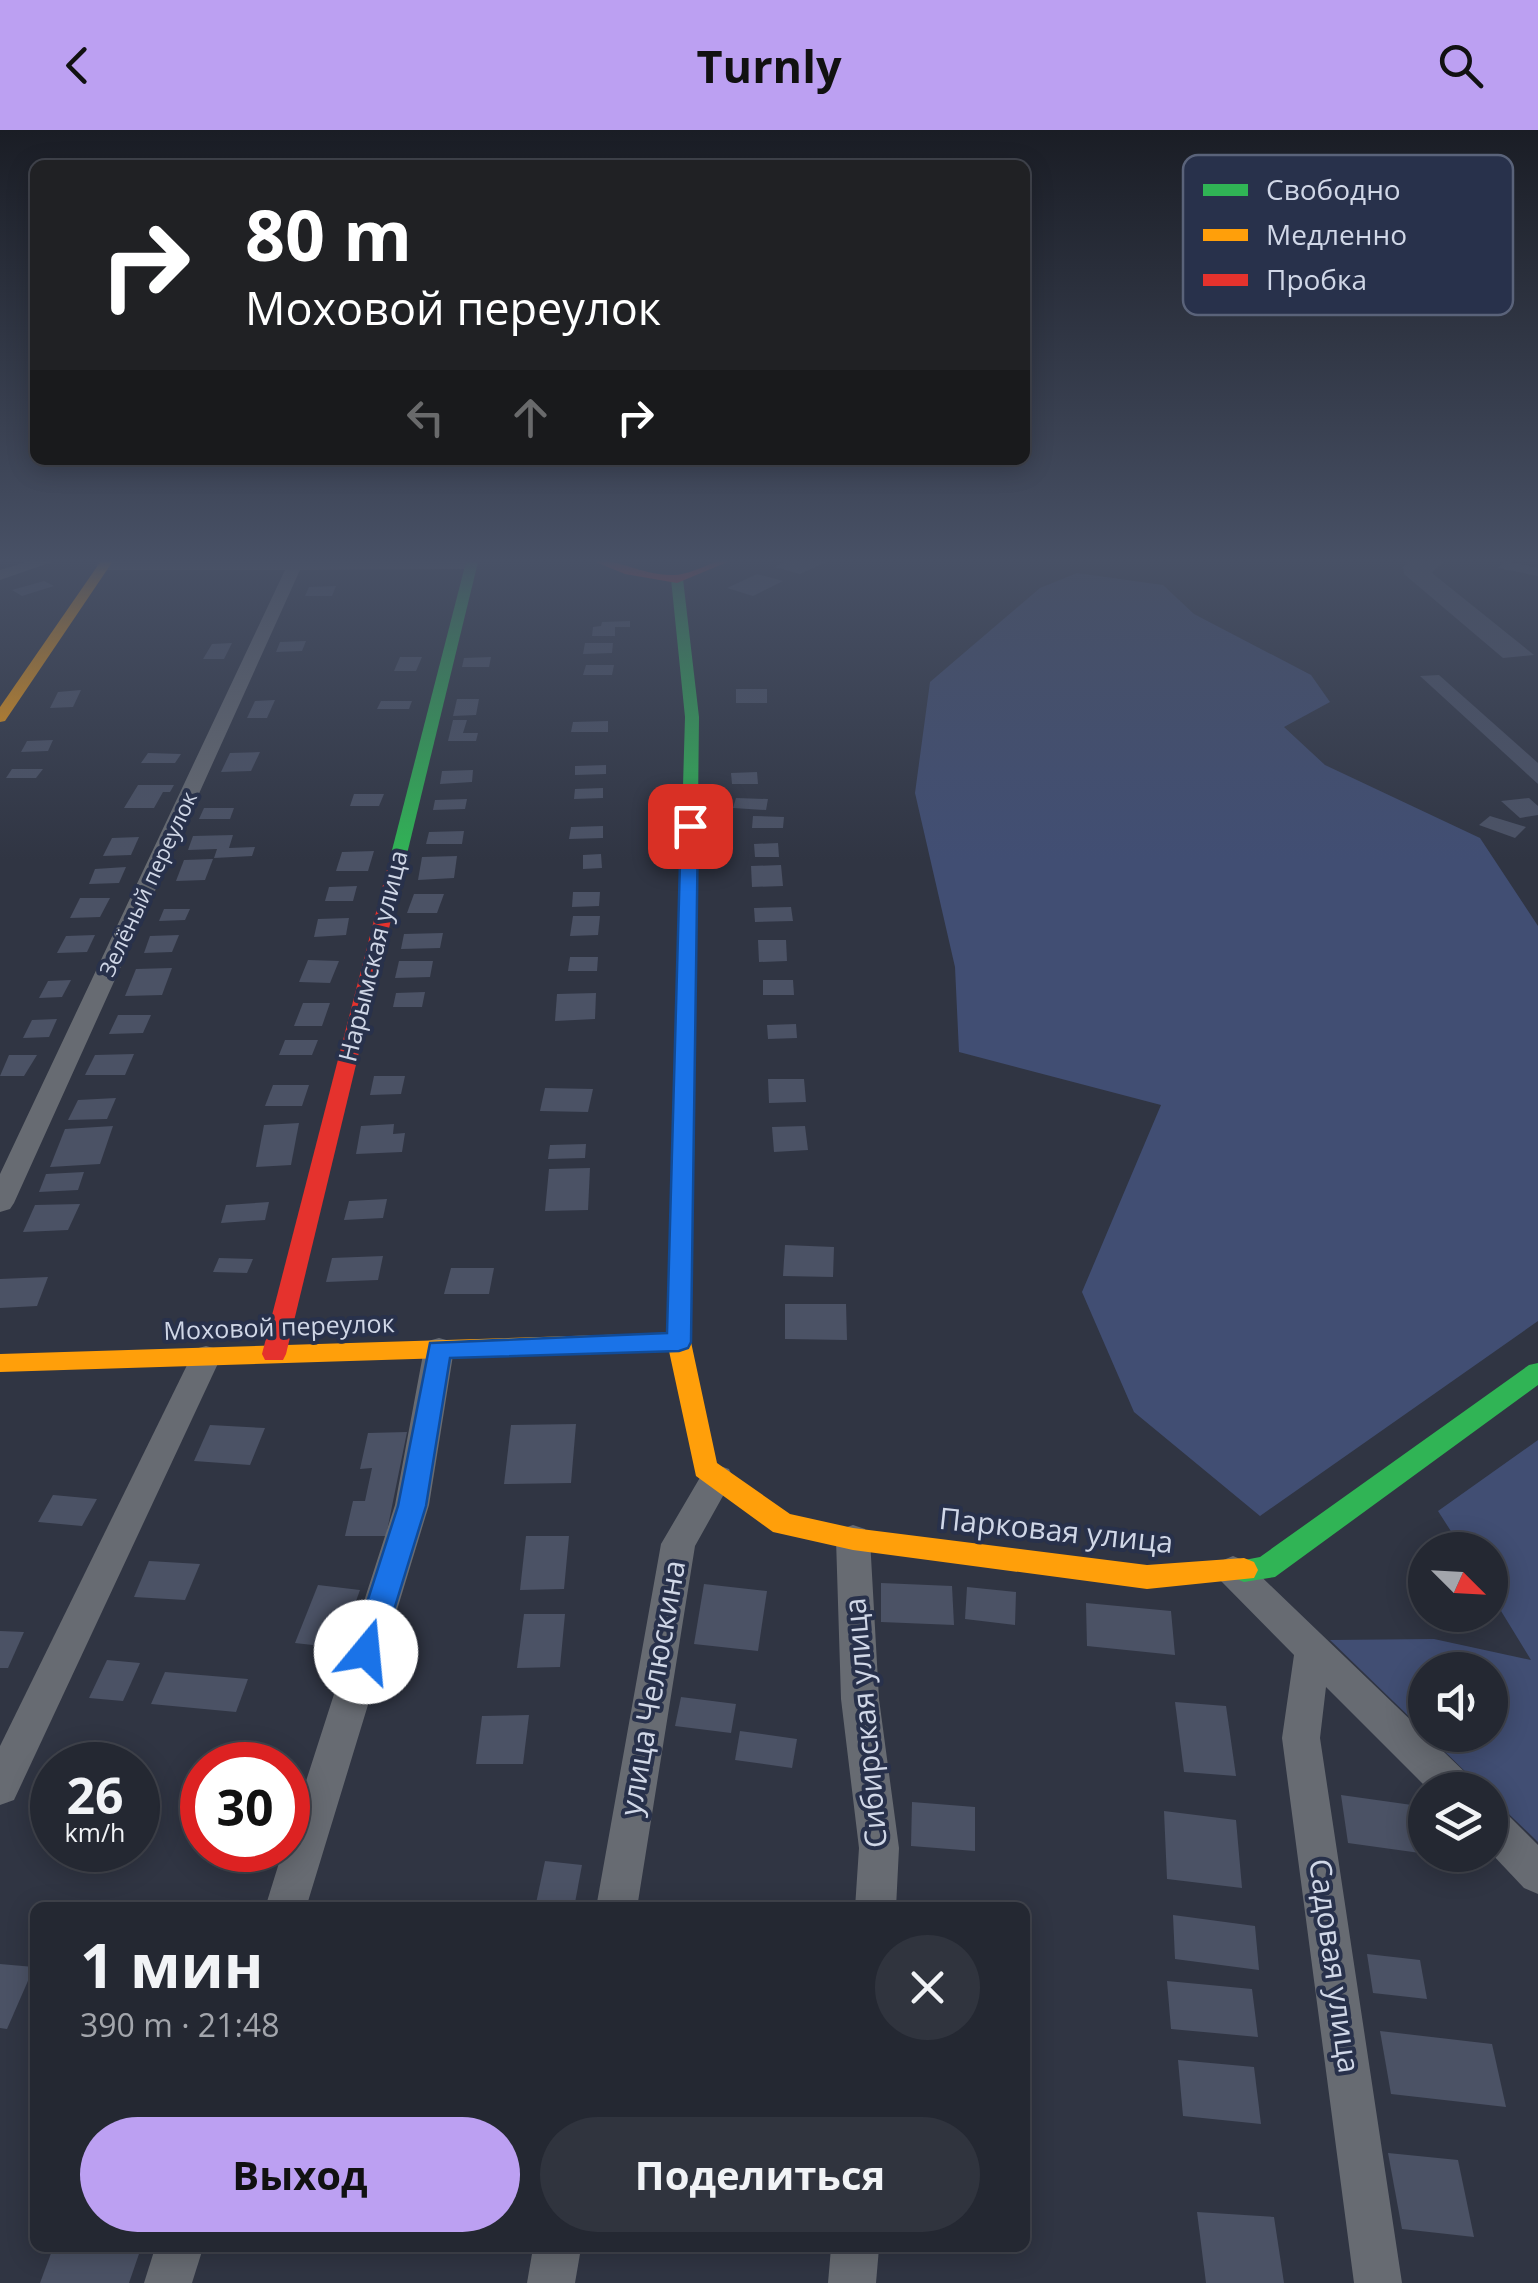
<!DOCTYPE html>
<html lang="ru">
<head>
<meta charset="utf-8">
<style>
	body { margin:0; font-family:"Open Sans",sans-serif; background:#30343e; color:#f1f3f6; height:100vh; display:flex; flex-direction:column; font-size:38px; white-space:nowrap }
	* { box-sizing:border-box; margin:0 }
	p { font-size:32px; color:#a3a6ac }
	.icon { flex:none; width:55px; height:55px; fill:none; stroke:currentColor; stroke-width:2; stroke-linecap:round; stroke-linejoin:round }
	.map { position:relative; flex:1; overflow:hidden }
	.side { position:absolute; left:30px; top:1772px; width:1000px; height:350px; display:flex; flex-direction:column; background:#242832; border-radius:15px; box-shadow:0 5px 25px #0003,0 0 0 2px #41444d }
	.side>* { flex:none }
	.banner { position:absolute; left:30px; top:30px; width:1000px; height:305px; border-radius:15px; box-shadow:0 5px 25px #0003,0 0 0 2px #41444d; background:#202124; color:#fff; overflow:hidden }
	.needle { width:65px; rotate:114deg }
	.buttons { position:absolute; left:1408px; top:1402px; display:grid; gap:20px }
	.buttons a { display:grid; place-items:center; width:100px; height:100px; border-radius:50%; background:#242832; box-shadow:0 5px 25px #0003,0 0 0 2px #41444d; font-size:50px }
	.speed { position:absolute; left:30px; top:1612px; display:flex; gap:20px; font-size:50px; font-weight:700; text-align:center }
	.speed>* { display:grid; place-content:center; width:130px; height:130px; border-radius:50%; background:#242832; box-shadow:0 5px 25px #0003,0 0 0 2px #41444d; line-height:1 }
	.speed small { font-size:25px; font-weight:400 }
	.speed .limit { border:15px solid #d22; background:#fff; color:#111 }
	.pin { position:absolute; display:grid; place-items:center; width:85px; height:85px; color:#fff; margin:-42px; border-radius:20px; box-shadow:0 5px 15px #0006 }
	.me { position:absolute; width:110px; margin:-55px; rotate:17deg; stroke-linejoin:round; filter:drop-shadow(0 0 8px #0008) }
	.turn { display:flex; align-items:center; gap:35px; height:210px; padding:0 50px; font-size:45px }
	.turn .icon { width:130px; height:130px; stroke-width:2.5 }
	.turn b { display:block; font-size:70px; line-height:85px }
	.lanes { display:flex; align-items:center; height:95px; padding:0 50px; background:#0003; justify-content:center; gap:50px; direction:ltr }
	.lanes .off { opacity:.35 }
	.round { display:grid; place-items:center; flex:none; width:105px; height:105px; border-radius:52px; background:#30343e }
	.head { display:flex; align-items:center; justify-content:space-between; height:170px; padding:0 50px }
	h1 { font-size:60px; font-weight:700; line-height:75px }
	.cta { display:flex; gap:20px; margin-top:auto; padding:20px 50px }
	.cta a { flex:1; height:115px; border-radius:60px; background:#bca0f2; color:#111; font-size:40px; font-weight:700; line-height:115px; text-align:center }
	.cta a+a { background:#30343e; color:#f1f3f6 }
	header { display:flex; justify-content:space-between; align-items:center; height:130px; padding:0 50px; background:#bca0f2; color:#111; font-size:45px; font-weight:700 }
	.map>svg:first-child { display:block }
	.green { fill:#414e73 }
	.building { fill:#4b5265 }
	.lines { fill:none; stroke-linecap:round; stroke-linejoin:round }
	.street { fill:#676b72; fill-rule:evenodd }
	.fast { fill:#30b455; fill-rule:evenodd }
	.slow { fill:#ff9f0a; fill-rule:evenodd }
	.jam { fill:#e5322d; fill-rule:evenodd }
	.route { fill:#1a73e8; stroke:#114b97; stroke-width:2.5 }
	.labels { text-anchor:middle; stroke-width:8; stroke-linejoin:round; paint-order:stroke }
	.far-street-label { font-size:22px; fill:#d0d7e7; stroke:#28314b }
	.street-label { font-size:25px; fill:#d0d7e7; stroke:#28314b }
	.near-street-label { font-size:30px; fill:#d0d7e7; stroke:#28314b }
	.key { fill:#28314b; stroke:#5a637a; stroke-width:2.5 }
	.key-label { font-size:28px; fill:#d0d7e7 }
</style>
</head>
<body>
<header><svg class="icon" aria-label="back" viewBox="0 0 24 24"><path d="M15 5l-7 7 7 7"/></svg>Turnly<svg class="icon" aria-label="search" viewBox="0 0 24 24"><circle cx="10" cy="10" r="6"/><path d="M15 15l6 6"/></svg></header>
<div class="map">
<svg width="1538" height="2153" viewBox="0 0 1538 2153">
	<rect width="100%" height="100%" fill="#303543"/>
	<!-- green -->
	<g class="green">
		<polygon points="1077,443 1163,455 1194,484 1311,545 1330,572 1284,597 1325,635 1480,708 1538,796 1538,1191 1260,1386 1134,1282 1082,1162 1161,975 959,922 955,837 915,663 930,552 1040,458"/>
		<polygon points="1538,1310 1538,1712 1490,1666 1490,1660 1484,1660 1428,1605 1490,1605 1490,1540 1425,1540 1425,1602 1330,1510 1434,1509 1531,1530 1490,1463 1490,1420 1463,1420 1438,1381"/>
	</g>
	<!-- building -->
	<g class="building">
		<polygon points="793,428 819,428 828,431 800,444 775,437"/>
		<polygon points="1413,428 1447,428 1432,443 1534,525 1503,528 1404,444 1403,437"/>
		<polygon points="1505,431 1538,438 1538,446 1498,438"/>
		<polygon points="757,444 783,451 753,466 727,458"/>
		<polygon points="44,451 54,456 22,466 12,460"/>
		<polygon points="336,456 332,466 305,466 309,457"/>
		<polygon points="630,491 630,497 615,497 615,506 592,506 593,497 601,496 602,492"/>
		<polygon points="306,511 302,521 276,522 280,512"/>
		<polygon points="232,513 224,529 203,529 212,514"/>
		<polygon points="585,513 613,513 612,523 583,524"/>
		<polygon points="400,527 422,527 416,541 394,541"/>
		<polygon points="491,527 489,537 462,537 464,528"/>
		<polygon points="586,535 614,535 612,545 583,545"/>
		<polygon points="1439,545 1538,633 1538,654 1420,546"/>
		<rect x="736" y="559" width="31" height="14"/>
		<polygon points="81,560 73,577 50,578 58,562"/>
		<polygon points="457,569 479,569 476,585 453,586"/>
		<polygon points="275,570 267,588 247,588 255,571"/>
		<polygon points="381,571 412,571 409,579 377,579"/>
		<polygon points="453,590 467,590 463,603 478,603 476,611 448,611"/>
		<polygon points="608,591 608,602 571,602 573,592"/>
		<polygon points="53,610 48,621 21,622 27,611"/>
		<polygon points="260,622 251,641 221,642 230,623"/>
		<polygon points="148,623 181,624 175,633 141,633"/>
		<polygon points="606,635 606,644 575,645 575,636"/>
		<polygon points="12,639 43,639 36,648 6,648"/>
		<polygon points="473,640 472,652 440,654 442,641"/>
		<polygon points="757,642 758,654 732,654 731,643"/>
		<polygon points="138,655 174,655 170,662 163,662 154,678 124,678"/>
		<polygon points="603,658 603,668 574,669 575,659"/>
		<polygon points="354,664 384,664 379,676 350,676"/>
		<polygon points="736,668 768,669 766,680 733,678"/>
		<polygon points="1529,668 1538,676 1538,685 1520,688 1501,671"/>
		<polygon points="467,669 465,679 433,680 435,670"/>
		<polygon points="204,678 234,678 230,689 199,689"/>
		<polygon points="753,686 784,687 783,698 752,698"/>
		<polygon points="1490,686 1526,697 1515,708 1479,695"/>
		<polygon points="603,696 603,708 569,709 571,697"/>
		<polygon points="464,701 462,714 426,714 429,702"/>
		<polygon points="233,705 229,718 255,717 252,726 214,728 217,719 188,720 193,706"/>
		<polygon points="139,707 131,725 103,726 112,708"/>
		<polygon points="778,713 779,727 755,727 754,714"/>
		<polygon points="374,721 368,741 336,741 342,722"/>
		<polygon points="601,724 602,738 583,739 583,725"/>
		<polygon points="457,726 454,748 418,750 422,727"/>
		<polygon points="213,729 205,750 176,751 184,730"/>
		<polygon points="781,735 783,756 752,757 751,736"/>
		<polygon points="126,737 119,753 89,754 95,739"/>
		<polygon points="357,756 353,771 325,771 329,757"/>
		<polygon points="573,762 600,762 599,776 572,777"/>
		<polygon points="414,764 444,764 437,783 407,783"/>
		<polygon points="80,768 110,768 100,787 70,788"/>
		<polygon points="791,777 793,791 755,792 754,778"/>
		<polygon points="164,779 190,779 185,790 159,791"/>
		<polygon points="573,786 600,786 598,805 570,806"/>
		<polygon points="349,788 346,805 314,807 318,789"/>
		<polygon points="443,803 440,818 401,819 404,804"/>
		<polygon points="95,805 87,822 57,823 66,806"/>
		<polygon points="179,805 172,822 144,823 150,806"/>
		<polygon points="758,810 786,810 787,831 759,832"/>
		<polygon points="570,827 598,827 597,841 568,841"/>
		<polygon points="308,830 339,831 330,853 299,852"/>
		<polygon points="399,831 433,831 430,847 395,848"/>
		<polygon points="172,838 162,865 125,866 136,839"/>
		<polygon points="71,850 62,867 39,868 48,851"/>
		<polygon points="763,850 793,850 794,865 763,865"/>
		<polygon points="425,862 422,877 393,877 396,863"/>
		<polygon points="596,863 595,889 555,891 557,864"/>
		<polygon points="303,873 330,873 322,896 294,896"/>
		<polygon points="118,885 151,885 143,903 109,904"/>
		<polygon points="57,889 49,907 23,908 32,890"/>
		<polygon points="796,894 797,908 768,909 767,895"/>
		<polygon points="285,910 318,910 312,925 279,925"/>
		<polygon points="134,924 125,945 85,945 95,925"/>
		<polygon points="9,925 37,925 24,946 0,946"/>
		<polygon points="374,946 405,946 401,964 370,965"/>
		<polygon points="768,949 804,949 806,972 769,973"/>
		<polygon points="273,955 309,955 302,976 265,976"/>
		<polygon points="545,958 593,959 588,982 540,981"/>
		<polygon points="116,968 107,989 68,990 78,970"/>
		<polygon points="299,993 291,1035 256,1037 264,995"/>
		<polygon points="394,994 393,1004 405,1003 402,1022 356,1024 361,996"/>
		<polygon points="113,996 100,1034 50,1037 65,999"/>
		<polygon points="805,996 808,1020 774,1022 772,997"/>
		<polygon points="586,1014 585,1028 548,1029 550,1015"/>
		<polygon points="590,1038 588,1080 545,1081 549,1039"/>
		<polygon points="84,1042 78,1060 39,1062 46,1044"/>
		<polygon points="387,1069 383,1088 344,1090 349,1071"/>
		<polygon points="269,1072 265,1090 221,1093 226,1075"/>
		<polygon points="80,1074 68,1100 23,1102 35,1075"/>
		<polygon points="785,1115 834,1117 833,1147 783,1146"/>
		<polygon points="383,1126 378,1150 326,1152 332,1128"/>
		<polygon points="219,1128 253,1129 247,1143 213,1142"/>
		<polygon points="451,1138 494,1138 489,1164 444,1164"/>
		<polygon points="48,1147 37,1176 0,1178 0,1149"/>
		<polygon points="785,1174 846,1174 847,1210 785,1209"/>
		<polygon points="576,1294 571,1353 504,1354 511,1295"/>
		<polygon points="210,1295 265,1298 250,1335 194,1331"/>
		<polygon points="407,1302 386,1406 345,1406 353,1371 365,1371 372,1338 360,1339 368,1303"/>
		<polygon points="53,1365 97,1369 82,1396 38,1392"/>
		<polygon points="526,1406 569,1406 564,1459 520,1460"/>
		<polygon points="149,1431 200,1434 185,1470 134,1467"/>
		<polygon points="881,1453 952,1456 954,1495 881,1492"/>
		<polygon points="704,1454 767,1461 758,1521 694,1514"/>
		<polygon points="318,1455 360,1460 339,1518 295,1513"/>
		<polygon points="967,1457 1016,1462 1015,1495 965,1489"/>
		<polygon points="1086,1473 1171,1481 1175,1525 1087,1516"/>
		<polygon points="524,1484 565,1484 560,1537 517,1538"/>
		<polygon points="0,1501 24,1502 8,1538 0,1538"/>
		<polygon points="107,1530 140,1533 123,1571 89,1568"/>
		<polygon points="165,1542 248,1549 236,1582 151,1574"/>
		<polygon points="681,1567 736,1574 731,1603 675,1596"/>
		<polygon points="1175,1572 1226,1576 1236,1646 1184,1642"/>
		<polygon points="529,1585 523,1634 476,1634 482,1586"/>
		<polygon points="740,1601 797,1609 792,1638 735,1630"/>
		<polygon points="1341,1665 1412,1675 1420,1723 1348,1713"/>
		<polygon points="912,1672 975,1677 975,1721 911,1716"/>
		<polygon points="1164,1681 1236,1690 1242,1758 1167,1749"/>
		<polygon points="545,1731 582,1735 574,1778 535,1778"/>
		<polygon points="1173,1785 1255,1796 1259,1840 1175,1829"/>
		<polygon points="1367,1824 1420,1830 1427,1869 1373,1863"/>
		<polygon points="0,1834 34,1837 7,1899 0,1898"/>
		<polygon points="1167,1851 1252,1859 1258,1907 1171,1899"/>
		<polygon points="1380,1901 1492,1914 1506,1977 1391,1964"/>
		<polygon points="1178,1930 1254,1937 1261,1994 1183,1986"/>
		<polygon points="1388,2023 1458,2030 1474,2107 1402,2099"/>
		<polygon points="1197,2082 1274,2087 1284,2153 1206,2153"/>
		<polygon points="53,2118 141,2118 129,2153 40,2153"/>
	</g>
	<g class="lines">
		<!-- street -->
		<g class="street">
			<polygon points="39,428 63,428 0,450 0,440"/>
			<polygon points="470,431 475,433 475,439 300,440 14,1073 10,1079 0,1082 0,1044 285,440 104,440 96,435 99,432"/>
			<polygon points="439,1208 450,1211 454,1219 429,1375 306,1778 265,1778 283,1720 288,1720 288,1707 395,1375 424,1219 428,1211"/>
			<polygon points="206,1216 217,1219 221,1227 14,1670 0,1675 0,1616 191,1227 195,1219"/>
			<polygon points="717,1335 729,1339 733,1348 695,1416 637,1778 596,1778 661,1414 705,1339"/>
			<polygon points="853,1395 865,1399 870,1409 879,1569 899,1718 896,1778 855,1778 859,1718 841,1569 836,1409 841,1399"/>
			<polygon points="1233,1426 1245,1431 1470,1647 1475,1660 1429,1660 1326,1557 1320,1608 1402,2153 1354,2153 1282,1608 1294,1525 1221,1451 1216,1441 1221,1431"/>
			<polygon points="1490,1675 1504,1681 1538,1715 1538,1764 1524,1758 1490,1722"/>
			<polygon points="155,2118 203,2118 192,2153 144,2153"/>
			<polygon points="533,2118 581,2118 575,2153 527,2153"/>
			<polygon points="831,2118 879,2118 876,2153 828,2153"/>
		</g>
		<!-- fast -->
		<g class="fast">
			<polygon points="467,428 479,428 406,728 398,733 390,728"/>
			<polygon points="677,445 683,449 699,587 694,1035 683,1042 672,1035 685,587 671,449"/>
			<polygon points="1538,1233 1538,1255 1275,1447 1244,1452 1234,1448 1230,1440 1234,1432 1260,1427 1529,1235"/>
		</g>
		<!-- slow -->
		<g class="slow">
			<polygon points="103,428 115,428 5,591 0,592 0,577"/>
			<polygon points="683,1028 694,1035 691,1212 717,1333 790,1384 853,1398 1147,1435 1244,1428 1254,1432 1258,1440 1254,1448 1147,1459 853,1420 773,1402 696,1346 669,1221 0,1242 0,1224 667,1203 672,1035"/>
		</g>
		<!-- jam -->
		<g class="jam">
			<path d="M586,428C616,428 644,446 674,445C696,444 714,428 737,428L677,453L625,444Z"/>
			<polygon points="398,723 406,728 286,1224 283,1230 265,1230 262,1224 390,728"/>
		</g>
	</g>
	<!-- sky -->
	<linearGradient id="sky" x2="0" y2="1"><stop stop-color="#1a1d25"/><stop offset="0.59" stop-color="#485166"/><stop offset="1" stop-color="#485166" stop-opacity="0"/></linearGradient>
	<rect width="1538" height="730" fill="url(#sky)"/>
	<!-- route -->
	<polygon class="route" points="690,691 698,696 691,1212 688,1218 679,1221 450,1228 426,1376 381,1522 376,1531 366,1535 355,1531 351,1522 398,1376 430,1213 667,1203 681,696"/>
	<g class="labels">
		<!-- far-street labels -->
		<g class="far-street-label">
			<text transform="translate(148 754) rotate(-65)" y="8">Зелёный переулок</text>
		</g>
		<!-- street labels -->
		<g class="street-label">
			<text transform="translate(373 826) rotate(-76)" y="9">Нарымская улица</text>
			<text transform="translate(279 1197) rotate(-2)" y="9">Моховой переулок</text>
		</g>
		<!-- near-street labels -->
		<g class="near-street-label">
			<text transform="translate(1056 1401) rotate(6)" y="10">Парковая улица</text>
			<text transform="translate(653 1558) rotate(-80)" y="10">улица Челюскина</text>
			<text transform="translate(866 1593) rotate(-95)" y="10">Сибирская улица</text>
			<text transform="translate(1334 1836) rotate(82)" y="10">Садовая улица</text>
		</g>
	</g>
	<!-- legend -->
	<rect x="1183" y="25" width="330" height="160" rx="15" class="key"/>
	<rect x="1203" y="54" width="45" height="12" fill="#30b455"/>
	<rect x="1203" y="99" width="45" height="12" fill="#ff9f0a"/>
	<rect x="1203" y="144" width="45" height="12" fill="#e5322d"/>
	<g class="key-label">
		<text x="1266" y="70">Свободно</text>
		<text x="1266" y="115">Медленно</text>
		<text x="1266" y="160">Пробка</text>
	</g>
</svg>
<div class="buttons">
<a><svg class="needle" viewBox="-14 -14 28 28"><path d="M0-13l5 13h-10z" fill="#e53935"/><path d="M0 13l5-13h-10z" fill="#a3a6ac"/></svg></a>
<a><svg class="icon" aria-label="sound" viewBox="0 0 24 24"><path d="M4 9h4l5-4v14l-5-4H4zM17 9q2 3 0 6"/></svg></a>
<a><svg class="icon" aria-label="layers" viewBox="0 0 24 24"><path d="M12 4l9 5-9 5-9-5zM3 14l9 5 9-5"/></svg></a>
</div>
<div class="speed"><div>26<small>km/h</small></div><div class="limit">30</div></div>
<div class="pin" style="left:690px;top:696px;background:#d93025"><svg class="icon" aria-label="arrive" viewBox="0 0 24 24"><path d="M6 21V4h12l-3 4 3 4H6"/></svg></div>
<svg class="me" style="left:366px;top:1522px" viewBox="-20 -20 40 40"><circle r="19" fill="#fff"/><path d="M0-13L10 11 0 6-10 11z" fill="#1a73e8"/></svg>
<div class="banner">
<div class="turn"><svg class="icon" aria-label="right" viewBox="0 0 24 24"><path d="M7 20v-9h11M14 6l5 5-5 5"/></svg><div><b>80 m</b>Моховой переулок</div></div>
<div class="lanes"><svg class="icon off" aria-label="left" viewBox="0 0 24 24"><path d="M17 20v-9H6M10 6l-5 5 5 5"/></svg><svg class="icon off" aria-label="ahead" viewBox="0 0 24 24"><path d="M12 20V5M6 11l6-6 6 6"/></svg><svg class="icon" aria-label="right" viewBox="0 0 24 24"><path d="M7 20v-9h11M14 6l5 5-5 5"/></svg></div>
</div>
<section class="side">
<div class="head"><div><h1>1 мин</h1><p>390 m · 21:48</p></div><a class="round"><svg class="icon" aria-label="close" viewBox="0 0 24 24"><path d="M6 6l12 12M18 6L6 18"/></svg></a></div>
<div class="cta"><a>Выход</a><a>Поделиться</a></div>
</section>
</div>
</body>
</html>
